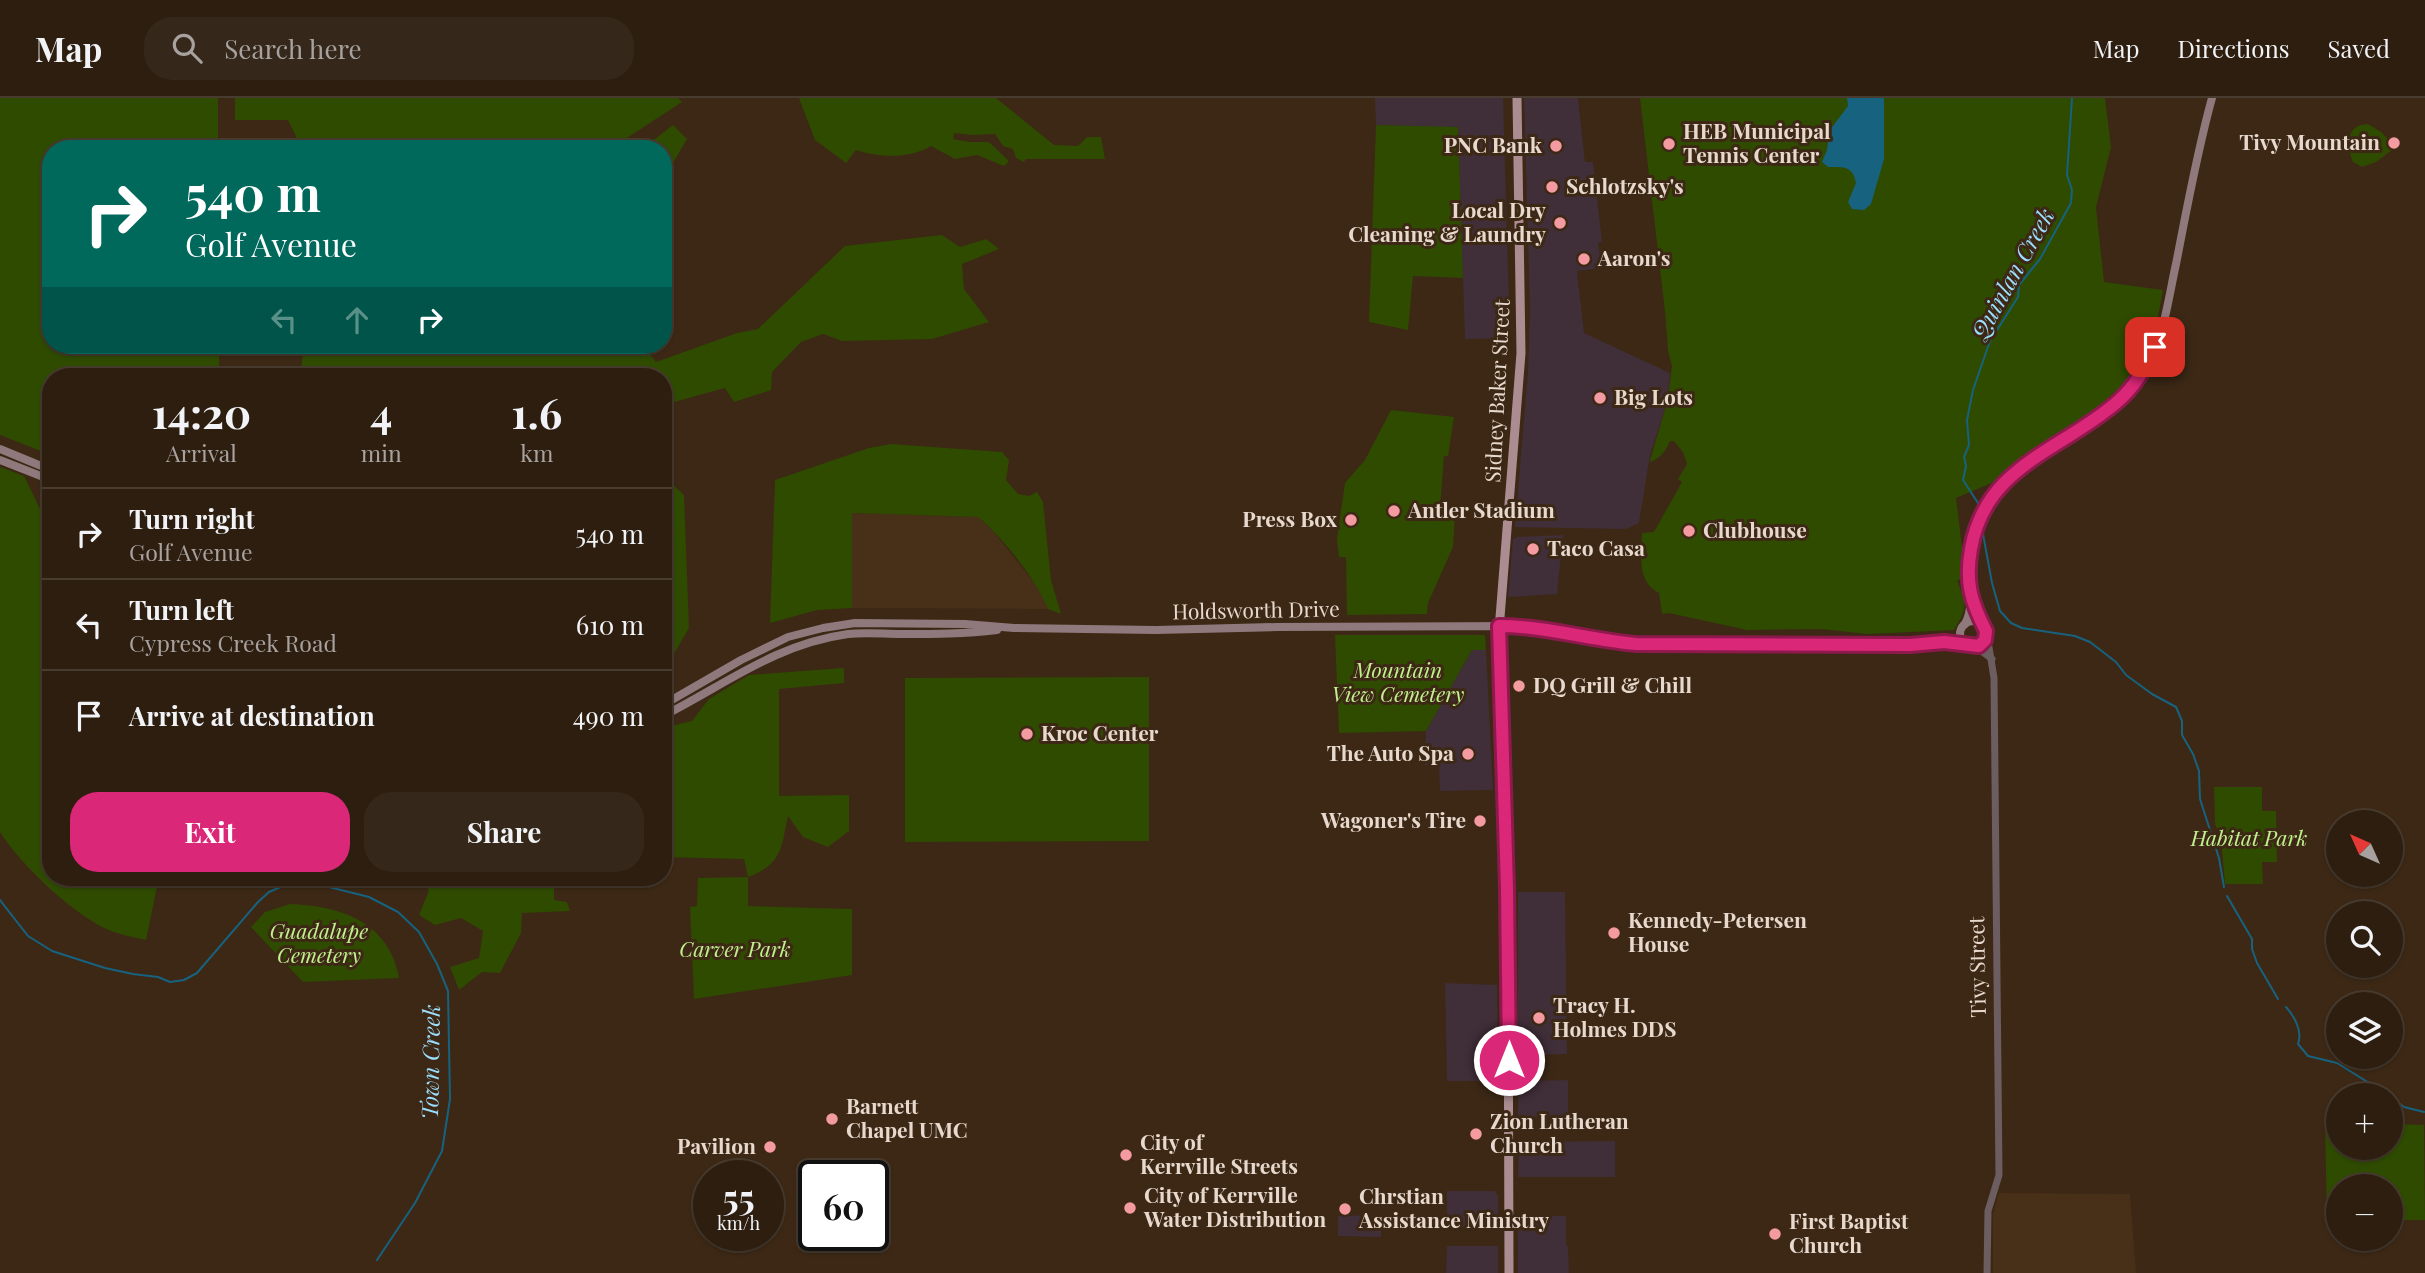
<!DOCTYPE html>
<html lang="en">
<head>
<meta charset="utf-8">
<style>
	body { margin:0; font-family:"Playfair Display",serif; background:#352719; color:#f1f3f6; height:100vh; display:flex; flex-direction:column; font-size:26px; white-space:nowrap }
	* { box-sizing:border-box; margin:0 }
	p { font-size:23px; color:#a7a29f }
	.icon { flex:none; width:38px; height:38px; fill:none; stroke:currentColor; stroke-width:2; stroke-linecap:round; stroke-linejoin:round }
	.map { position:relative; flex:1; overflow:hidden }
	.sheet { position:absolute; left:42px; top:270px; width:630px; height:518px; display:flex; flex-direction:column; background:#2d1e10; border-radius:28px; box-shadow:0 2px 5px #0004,0 0 0 2px #483c30 }
	.sheet>* { flex:none }
	.hud { position:absolute; left:42px; top:42px; width:630px; height:214px; border-radius:28px; box-shadow:0 2px 5px #0004,0 0 0 2px #483c30; background:#00695c; color:#fff; overflow:hidden }
	.needle { width:46px; rotate:315deg }
	.fabs { position:absolute; left:2326px; top:712px; display:grid; gap:14px }
	.fabs a { display:grid; place-items:center; width:77px; height:77px; border-radius:50%; background:#2d1e10; box-shadow:0 2px 5px #0004,0 0 0 2px #483c30; font-size:35px }
	.speed { position:absolute; left:693px; top:1062px; display:flex; gap:14px; font-size:35px; font-weight:700; text-align:center }
	.speed>* { display:grid; place-content:center; width:91px; height:91px; border-radius:50%; background:#2d1e10; box-shadow:0 2px 5px #0004,0 0 0 2px #483c30; line-height:1 }
	.speed small { font-size:18px; font-weight:400 }
	.speed .limit { border:4px solid #111; border-radius:10px; background:#fff; color:#111 }
	.pin { position:absolute; display:grid; place-items:center; width:60px; height:60px; color:#fff; margin:-30px; border-radius:14px; box-shadow:0 4px 10px #0006 }
	.me { position:absolute; width:77px; margin:-38px; rotate:0deg; stroke-linejoin:round; filter:drop-shadow(0 0 5px #0008) }
	.turn { display:flex; align-items:center; gap:24px; height:147px; padding:0 28px; font-size:32px }
	.turn .icon { width:91px; height:91px; stroke-width:2.5 }
	.turn b { display:block; font-size:49px; line-height:60px }
	.lanes { display:flex; align-items:center; height:66px; padding:0 28px; background:#0003; justify-content:center; gap:35px; direction:ltr }
	.lanes .off { opacity:.35 }
	.eta { display:flex; justify-content:space-evenly; align-items:center; height:119px; text-align:center }
	.eta b { font-size:42px; font-weight:700; line-height:49px }
	.primary-button { display:flex; gap:14px; margin-top:auto; padding:14px 28px }
	.primary-button a { flex:1; height:80px; border-radius:28px; background:#db2777; color:#fff; font-size:28px; font-weight:700; line-height:80px; text-align:center }
	.primary-button a+a { background:#352719; color:#f1f3f6 }
	ul { padding:0; list-style:none }
	li { display:flex; align-items:center; gap:21px; height:91px; padding:0 28px; border-top:2px solid #483c30 }
	li div { flex:1 }
	li b { display:block; font-size:26px }
	li em { font-style:normal }
	header { display:flex; align-items:center; gap:42px; box-sizing:border-box; height:98px; padding:0 35px; background:#2d1e10; border-bottom:2px solid #483c30 }
	header strong { font-size:33px }
	nav { display:flex; gap:38px; margin-inline-start:auto; font-size:24px }
	.search { width:490px; height:63px; background:#352719; display:flex; align-items:center; gap:18px; box-sizing:border-box; padding:0 24px; border-radius:28px; color:#a7a29f; font-size:26px }
	.map>svg:first-child { display:block }
	.commercial { fill:#402e38 }
	.built { fill:#482f18 }
	.green { fill:#2f4b00 }
	.water { fill:#17627f }
	.lines { fill:none; stroke-linecap:round; stroke-linejoin:round }
	.stream { stroke:#17627f; stroke-width:2 }
	.tertiary { stroke:#6c5e60; stroke-width:7 }
	.secondary { stroke:#90797c; stroke-width:8 }
	.primary { stroke:#ab8d91; stroke-width:9 }
	.route-casing { stroke:#8e194d; stroke-width:18 }
	.route { stroke:#db2777; stroke-width:12 }
	.poi-dot { fill:#f49aa1; stroke:#3c2815; stroke-width:2.5 }
	.labels { text-anchor:middle; stroke-width:6; stroke-linejoin:round; paint-order:stroke }
	.poi-label { font-size:21px; font-weight:bold; fill:#e7d9ce; stroke:#3c2815; text-anchor:start }
	.street-label { font-size:21px; fill:#e7d9ce; stroke:#3c2815 }
	.park-label { font-size:21px; font-style:italic; fill:#c1f08e; stroke:#3c2815 }
	.water-label { font-size:23px; font-style:italic; fill:#9bdefe; stroke:#3c2815 }
</style>
</head>
<body>
<header>
<strong>Map</strong>
<div class="search"><svg class="icon" aria-label="search" viewBox="0 0 24 24"><circle cx="10" cy="10" r="6"/><path d="M15 15l6 6"/></svg>Search here</div>
<nav><a>Map</a><a>Directions</a><a>Saved</a></nav>
</header>
<div class="map">
<svg width="2425" height="1175" viewBox="0 0 2425 1175">
	<rect width="100%" height="100%" fill="#3c2815"/>
	<!-- commercial -->
	<g class="commercial">
		<polygon points="1375,0 1503,0 1510,240 1465,241 1458,30 1376,27"/>
		<polygon points="1524,0 1578,0 1585,64 1593,64 1602,144 1598,145 1602,170 1577,173 1584,235 1670,275 1667,305 1650,357 1639,425 1626,431 1515,429 1528,274 1530,212"/>
		<polygon points="1563,437 1557,496 1508,499 1513,441 1517,439"/>
		<polygon points="1472,552 1486,552 1493,692 1440,693 1439,668 1425,667 1426,633"/>
		<polygon points="1518,794 1565,794 1567,956 1518,957"/>
		<polygon points="1445,885 1497,887 1498,983 1447,983"/>
		<polygon points="1568,982 1568,1018 1518,1019 1518,983"/>
		<polygon points="1615,1043 1615,1079 1518,1079 1519,1044"/>
		<polygon points="1447,1093 1495,1093 1498,1098 1498,1129 1447,1129"/>
		<polygon points="1381,1117 1381,1139 1338,1138 1338,1118"/>
		<polygon points="1518,1118 1566,1118 1566,1148 1568,1148 1569,1175 1518,1175"/>
		<polygon points="1447,1148 1498,1148 1498,1175 1446,1175"/>
	</g>
	<!-- built -->
	<g class="built">
		<polygon points="852,415 978,419 993,433 1033,483 1042,496 1048,511 852,510"/>
		<polygon points="1999,1095 2130,1096 2136,1175 1993,1175 1993,1117"/>
	</g>
	<!-- green -->
	<g class="green">
		<polygon points="0,0 218,0 218,51 51,51 51,247 219,247 219,278 51,278 51,357 0,337"/>
		<polygon points="235,0 678,0 682,4 624,42 606,41 598,51 302,51 288,22 235,22"/>
		<path d="M799,0H996L1054,47L1078,48L1087,39H1101L1105,61H1026L1024,64L1016,60L1013,51L1003,48L995,36L971,37L954,35L953,41L969,44H989L1009,63L1004,68L977,57L955,61L931,48C909,61 880,60 856,52L846,65L815,42Z"/>
		<path d="M1640,0H2105L2111,49L2096,109L2104,184L2163,192C2159,213 2156,235 2146,254C2122,303 2050,340 2006,372L1994,384L1956,400L1966,482H1957C1967,507 1968,509 1954,532L1868,536L1821,531L1747,532L1669,515L1662,516L1659,495C1636,483 1642,458 1642,435L1654,434L1682,384L1678,381L1687,366L1683,354L1674,343H1670C1666,353 1661,359 1651,364L1650,362L1667,305L1672,268L1668,253L1665,213Z"/>
		<path d="M2368,26L2381,34L2396,49L2376,64L2362,69L2353,64C2346,48 2346,26 2368,26Z"/>
		<polygon points="673,27 687,41 663,82 663,51 642,51"/>
		<polygon points="1376,27 1458,29 1463,180 1413,178 1408,232 1369,224"/>
		<polygon points="942,137 960,149 986,141 999,151 962,166 964,191 989,224 932,241 842,243 823,236 801,244 772,274 771,292 734,304 725,290 663,307 663,278 300,278 303,256 295,247 642,247 656,264 737,235 758,231 845,148"/>
		<polygon points="1391,312 1454,319 1448,358 1444,358 1440,410 1455,416 1453,449 1428,505 1427,516 1347,517 1346,459 1339,459 1337,441 1345,385 1365,362"/>
		<path d="M891,346L1002,354L1009,362L1006,382L1018,396L1029,398L1037,394L1043,404L1051,482L1061,516L1048,511C1035,480 1004,441 978,419L852,415V510L817,512L770,525L775,382L869,350Z"/>
		<path d="M0,369L24,378L43,417V439L51,453V779H159L146,842C132,839 117,836 104,830C70,813 20,766 0,734Z"/>
		<polygon points="663,378 684,397 689,530 672,559 663,560"/>
		<polygon points="1335,537 1485,537 1486,552 1472,552 1426,633 1339,635"/>
		<path d="M844,570V585L779,591V698L849,697V733L828,749L803,739L788,718C781,751 782,766 748,779V808L852,811V877L694,901L690,809L697,808L698,780L748,779L744,761L663,759V630L692,623L709,601L749,577Z"/>
		<polygon points="1149,579 1149,743 905,744 905,580"/>
		<polygon points="2214,689 2262,689 2262,713 2276,713 2277,764 2262,764 2263,786 2225,786 2221,741 2215,726"/>
		<polygon points="429,779 554,779 554,802 567,804 570,813 522,815 521,835 500,875 482,874 459,892 450,869 479,860 483,833 461,820 435,827 419,817 428,795"/>
		<path d="M290,806C341,808 389,824 399,880L303,884L251,829L265,814Z"/>
		<polygon points="2325,1024 2338,1024 2338,1050 2390,1050 2391,1026 2424,1027 2425,1122 2391,1122 2390,1088 2338,1088 2338,1123 2327,1123"/>
	</g>
	<!-- water -->
	<path class="water" d="M1847,0H1884V61L1871,106L1864,112L1852,111L1848,104L1856,85C1853,67 1842,69 1828,69L1822,64L1827,52L1830,32L1848,8Z"/>
	<g class="lines">
		<!-- stream -->
		<g class="stream">
			<polyline points="1979,412 1978,405 1963,382 1966,368 1964,359 1969,347 1967,322 1973,292 1990,243 2018,199 2019,187 2040,161 2071,105 2072,92 2067,77 2072,0"/>
			<polyline points="1981,425 1992,485 2000,513 2011,525 2022,530 2075,538 2090,544 2116,564 2126,577 2152,596 2176,609 2182,623 2182,637 2193,656 2199,673 2200,701 2219,760 2224,789"/>
			<polyline points="2227,798 2252,841 2252,851 2257,865 2278,901"/>
			<polyline points="0,802 28,838 52,853 105,870 133,876 158,879 170,884 184,882 197,875 258,804 269,794 299,781 308,786 329,789 369,799 398,814 419,834 437,866 448,893 450,1001 442,1053 415,1105 377,1162"/>
			<path d="M2286,909C2294,918 2303,933 2298,946L2308,958L2337,965L2390,998"/>
			<polyline points="2391,999 2404,1009 2424,1014"/>
		</g>
		<!-- tertiary -->
		<g class="tertiary">
			<polyline points="1987,537 1994,580 1999,1077 1988,1113 1987,1175"/>
			<polyline points="1976,549 1992,561"/>
		</g>
		<!-- secondary -->
		<g class="secondary">
			<polyline points="0,351 51,372"/>
			<polyline points="0,362 51,382"/>
			<circle cx="1973" cy="536" r="13"/>
			<path d="M1965,526C1973,511 1970,496 1969,479C1969,454 1973,430 1985,408C2019,350 2094,336 2136,285C2163,252 2167,206 2176,166C2187,110 2197,54 2212,0"/>
			<polyline points="663,607 741,562 788,539 823,530 855,525 965,526 1014,530 1156,532 1277,529 1521,528 1594,542 1636,546 1910,547 1944,544 1966,546"/>
			<path d="M663,618C726,586 776,546 848,536C865,534 884,536 901,536C934,536 965,536 997,532"/>
		</g>
		<!-- primary -->
		<polyline class="primary" points="1509,1175 1508,827 1499,532 1521,255 1517,0"/>
	</g>
	<g class="lines">
		<!-- route casing -->
		<g class="route-casing">
			<path id="route" d="M1509,962L1507,790L1499,528C1545,528 1590,542 1636,546L1910,547L1944,544L1979,548L1985,542L1986,533C1971,504 1965,484 1971,451C1985,368 2060,353 2116,305C2134,290 2145,271 2155,249"/>
		</g>
		<!-- route -->
		<use href="#route" class="route"/>
	</g>
	<!-- markers -->
	<g class="poi-dot">
		<circle cx="2394" cy="45" r="7"/>
		<circle cx="1669" cy="46" r="7"/>
		<circle cx="1556" cy="48" r="7"/>
		<circle cx="1552" cy="89" r="7"/>
		<circle cx="1560" cy="125" r="7"/>
		<circle cx="1584" cy="161" r="7"/>
		<circle cx="1600" cy="300" r="7"/>
		<circle cx="1394" cy="413" r="7"/>
		<circle cx="1351" cy="422" r="7"/>
		<circle cx="1689" cy="433" r="7"/>
		<circle cx="1533" cy="451" r="7"/>
		<circle cx="1519" cy="588" r="7"/>
		<circle cx="1027" cy="636" r="7"/>
		<circle cx="1468" cy="656" r="7"/>
		<circle cx="1480" cy="723" r="7"/>
		<circle cx="1614" cy="835" r="7"/>
		<circle cx="1539" cy="920" r="7"/>
		<circle cx="832" cy="1021" r="7"/>
		<circle cx="1476" cy="1036" r="7"/>
		<circle cx="770" cy="1049" r="7"/>
		<circle cx="1126" cy="1057" r="7"/>
		<circle cx="1130" cy="1110" r="7"/>
		<circle cx="1345" cy="1111" r="7"/>
		<circle cx="1775" cy="1136" r="7"/>
	</g>
	<g class="labels">
		<!-- poi labels -->
		<g class="poi-label">
			<text x="1683" y="41">HEB Municipal<tspan x="1683" dy="24">Tennis Center</tspan></text>
			<text x="2380" y="52" text-anchor="end">Tivy Mountain</text>
			<text x="1542" y="55" text-anchor="end">PNC Bank</text>
			<text x="1566" y="96">Schlotzsky's</text>
			<text x="1546" y="120" text-anchor="end">Local Dry<tspan x="1546" dy="24">Cleaning &amp; Laundry</tspan></text>
			<text x="1598" y="168">Aaron's</text>
			<text x="1614" y="307">Big Lots</text>
			<text x="1408" y="420">Antler Stadium</text>
			<text x="1337" y="429" text-anchor="end">Press Box</text>
			<text x="1703" y="440">Clubhouse</text>
			<text x="1547" y="458">Taco Casa</text>
			<text x="1533" y="595">DQ Grill &amp; Chill</text>
			<text x="1041" y="643">Kroc Center</text>
			<text x="1454" y="663" text-anchor="end">The Auto Spa</text>
			<text x="1466" y="730" text-anchor="end">Wagoner's Tire</text>
			<text x="1628" y="830">Kennedy-Petersen<tspan x="1628" dy="24">House</tspan></text>
			<text x="1553" y="915">Tracy H.<tspan x="1553" dy="24">Holmes DDS</tspan></text>
			<text x="846" y="1016">Barnett<tspan x="846" dy="24">Chapel UMC</tspan></text>
			<text x="1490" y="1031">Zion Lutheran<tspan x="1490" dy="24">Church</tspan></text>
			<text x="1140" y="1052">City of<tspan x="1140" dy="24">Kerrville Streets</tspan></text>
			<text x="756" y="1056" text-anchor="end">Pavilion</text>
			<text x="1144" y="1105">City of Kerrville<tspan x="1144" dy="24">Water Distribution</tspan></text>
			<text x="1359" y="1106">Chrstian<tspan x="1359" dy="24">Assistance Ministry</tspan></text>
			<text x="1789" y="1131">First Baptist<tspan x="1789" dy="24">Church</tspan></text>
		</g>
		<!-- street labels -->
		<g class="street-label">
			<text transform="translate(1498 293) rotate(-87)" y="7">Sidney Baker Street</text>
			<text transform="translate(1256 513) rotate(-1)" y="7">Holdsworth Drive</text>
			<text transform="translate(1978 869) rotate(-91)" y="7">Tivy Street</text>
		</g>
		<!-- park labels -->
		<g class="park-label">
			<text x="1398" y="580">Mountain<tspan x="1398" dy="24">View Cemetery</tspan></text>
			<text x="2249" y="748">Habitat Park</text>
			<text x="319" y="841">Guadalupe<tspan x="319" dy="24">Cemetery</tspan></text>
			<text x="735" y="859">Carver Park</text>
		</g>
		<!-- water labels -->
		<g class="water-label">
			<text transform="translate(2013 176) rotate(-61)" y="8">Quinlan Creek</text>
			<text transform="translate(431 964) rotate(-89)" y="8">Town Creek</text>
		</g>
	</g>
</svg>
<div class="fabs">
<a><svg class="needle" viewBox="-14 -14 28 28"><path d="M0-13l5 13h-10z" fill="#e53935"/><path d="M0 13l5-13h-10z" fill="#a7a29f"/></svg></a>
<a><svg class="icon" aria-label="search" viewBox="0 0 24 24"><circle cx="10" cy="10" r="6"/><path d="M15 15l6 6"/></svg></a>
<a><svg class="icon" aria-label="layers" viewBox="0 0 24 24"><path d="M12 4l9 5-9 5-9-5zM3 14l9 5 9-5"/></svg></a>
<a>+</a>
<a>−</a>
</div>
<div class="speed"><div>55<small>km/h</small></div><div class="limit">60</div></div>
<div class="pin" style="left:2155px;top:249px;background:#d93025"><svg class="icon" aria-label="arrive" viewBox="0 0 24 24"><path d="M6 21V4h12l-3 4 3 4H6"/></svg></div>
<svg class="me" style="left:1509px;top:962px" viewBox="-20 -20 40 40"><circle r="17" fill="#db2777" stroke="#fff" stroke-width="3"/><path d="M0-11L8 9 0 5-8 9z" fill="#fff"/></svg>
<div class="hud">
<div class="turn"><svg class="icon" aria-label="right" viewBox="0 0 24 24"><path d="M7 20v-9h11M14 6l5 5-5 5"/></svg><div><b>540 m</b>Golf Avenue</div></div>
<div class="lanes"><svg class="icon off" aria-label="left" viewBox="0 0 24 24"><path d="M17 20v-9H6M10 6l-5 5 5 5"/></svg><svg class="icon off" aria-label="ahead" viewBox="0 0 24 24"><path d="M12 20V5M6 11l6-6 6 6"/></svg><svg class="icon" aria-label="right" viewBox="0 0 24 24"><path d="M7 20v-9h11M14 6l5 5-5 5"/></svg></div>
</div>
<section class="sheet">
<div class="eta">
<div><b>14:20</b><p>Arrival</p></div>
<div><b>4</b><p>min</p></div>
<div><b>1.6</b><p>km</p></div>
</div>
<ul>
<li><svg class="icon" aria-label="right" viewBox="0 0 24 24"><path d="M7 20v-9h11M14 6l5 5-5 5"/></svg><div><b>Turn right</b><p>Golf Avenue</p></div><em>540 m</em></li>
<li><svg class="icon" aria-label="left" viewBox="0 0 24 24"><path d="M17 20v-9H6M10 6l-5 5 5 5"/></svg><div><b>Turn left</b><p>Cypress Creek Road</p></div><em>610 m</em></li>
<li><svg class="icon" aria-label="arrive" viewBox="0 0 24 24"><path d="M6 21V4h12l-3 4 3 4H6"/></svg><div><b>Arrive at destination</b></div><em>490 m</em></li>
</ul>
<div class="primary-button"><a>Exit</a><a>Share</a></div>
</section>
</div>
</body>
</html>
